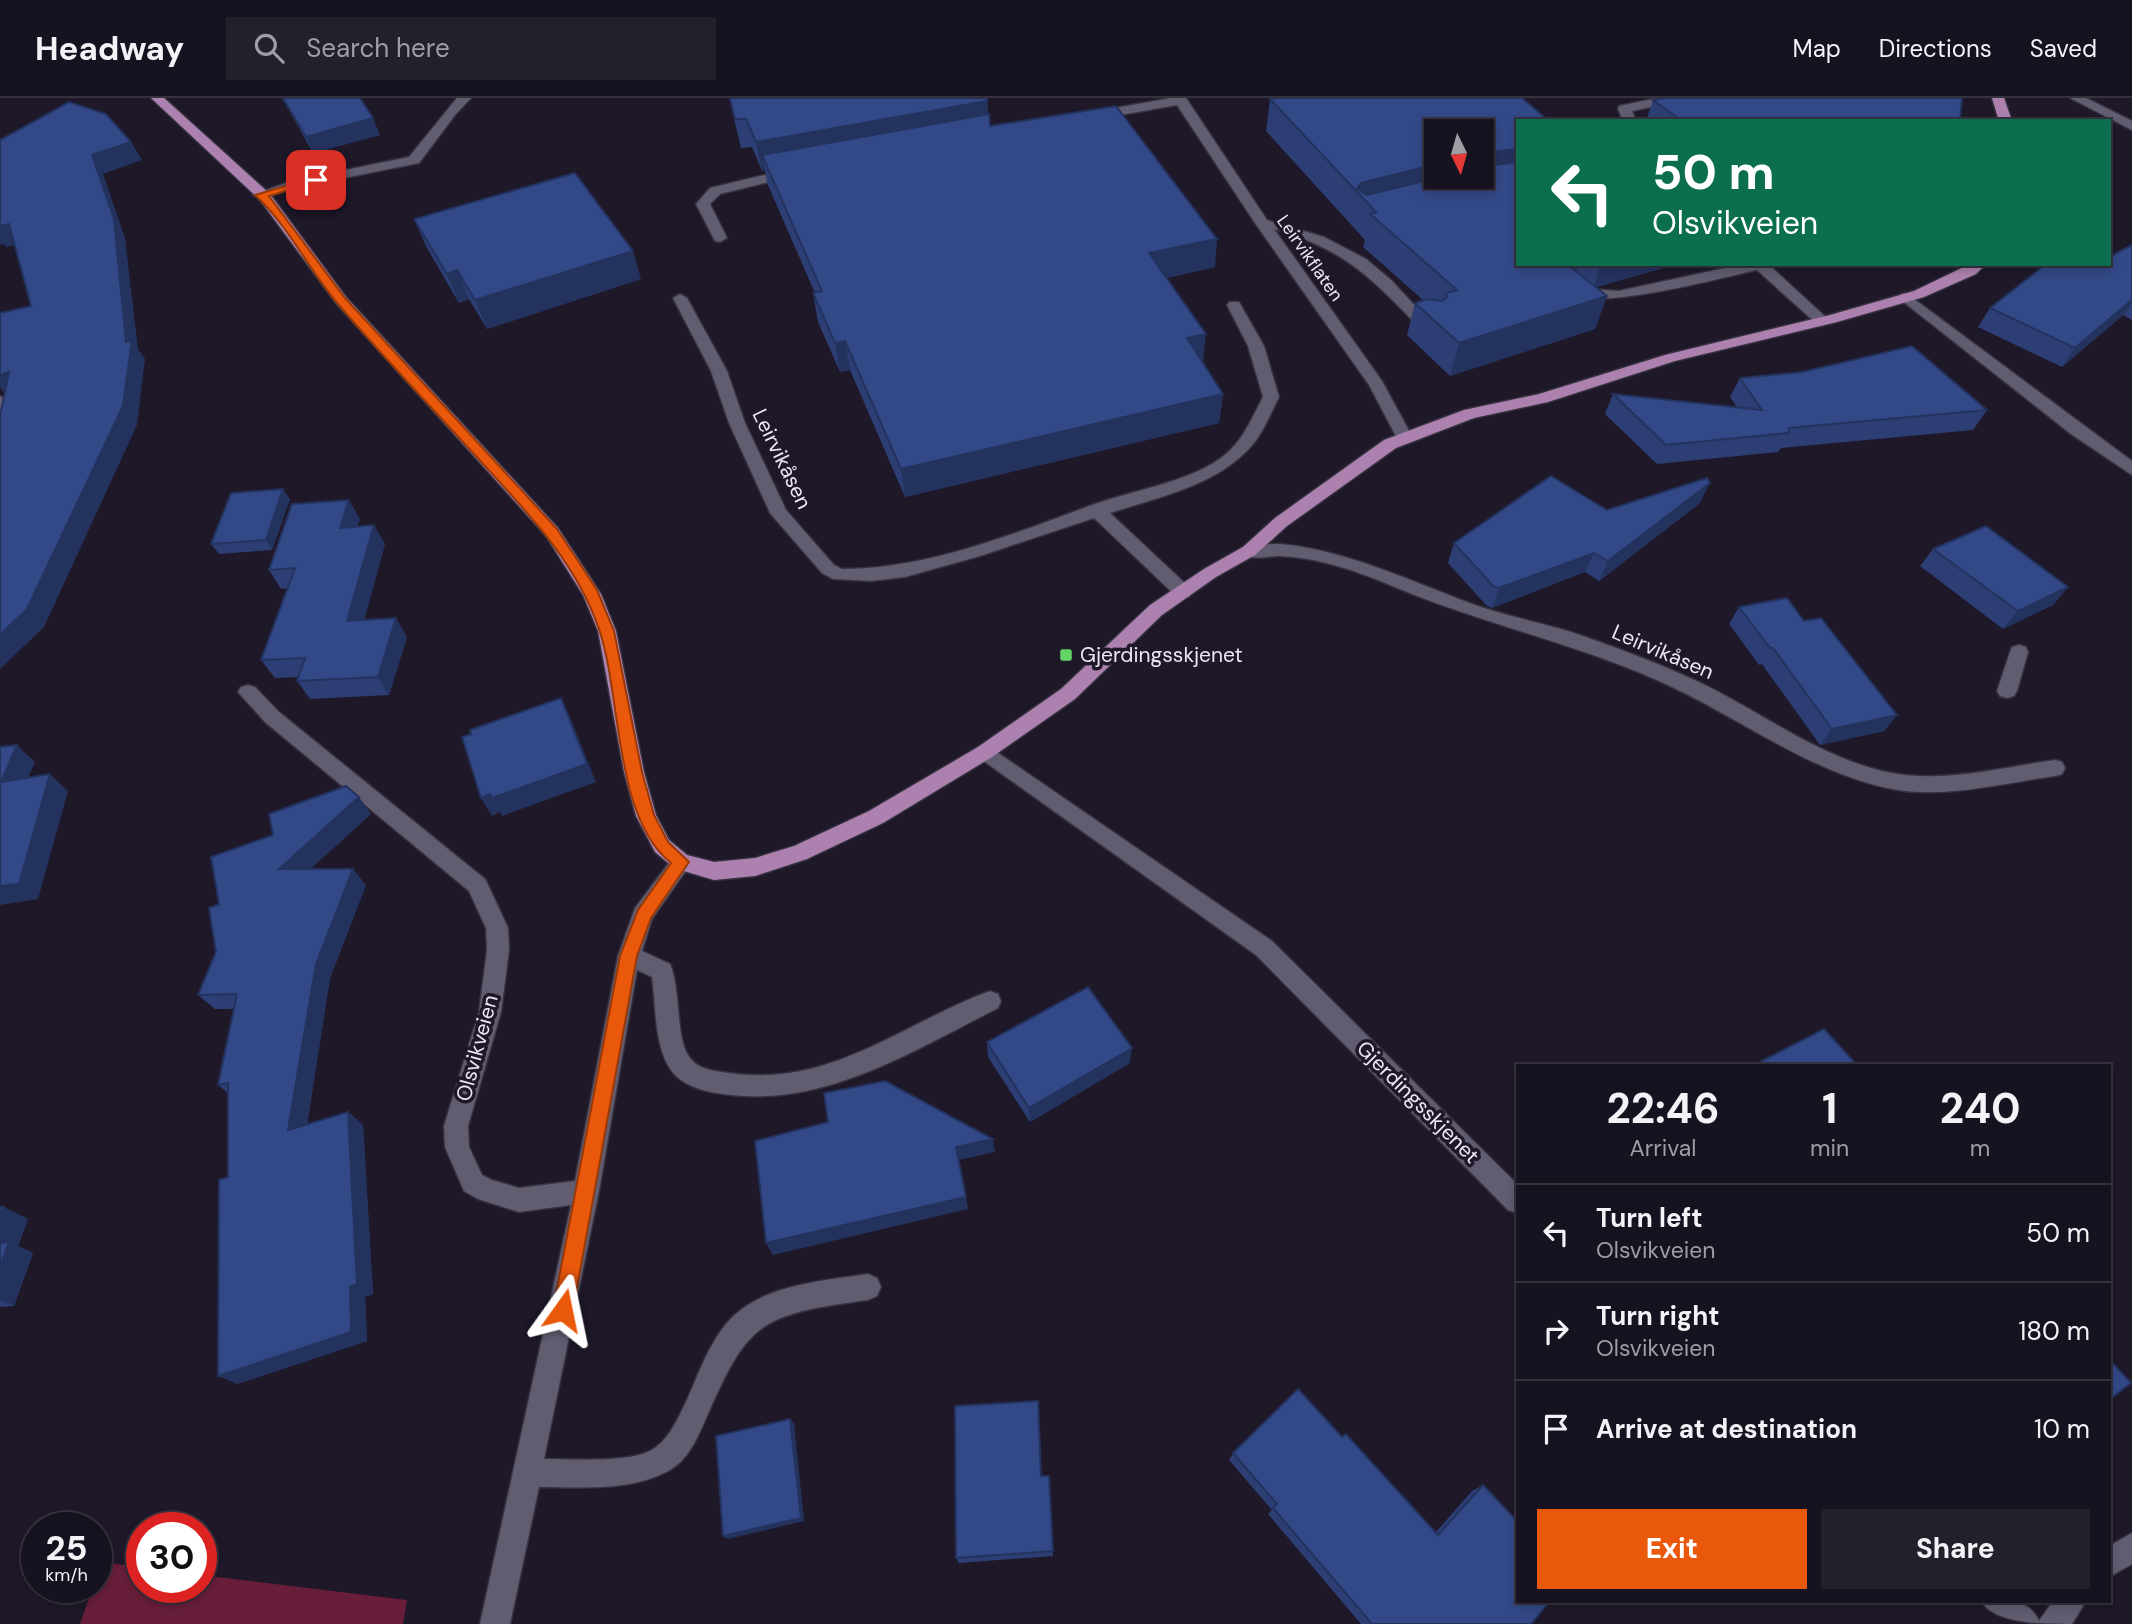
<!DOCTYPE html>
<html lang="en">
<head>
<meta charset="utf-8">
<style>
	body { margin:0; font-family:"DM Sans",sans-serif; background:#23202c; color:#f1f3f6; height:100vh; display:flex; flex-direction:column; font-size:26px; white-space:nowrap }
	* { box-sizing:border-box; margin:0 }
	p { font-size:23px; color:#9e9ea4 }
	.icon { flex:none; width:38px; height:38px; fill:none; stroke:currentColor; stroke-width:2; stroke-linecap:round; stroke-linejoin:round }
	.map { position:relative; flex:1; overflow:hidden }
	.details { position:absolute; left:1516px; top:966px; width:595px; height:539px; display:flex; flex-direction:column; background:#16121f; border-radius:0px; box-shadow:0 4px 10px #0003,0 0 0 2px #35323d }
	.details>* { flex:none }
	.guide { position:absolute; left:1516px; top:21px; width:595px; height:147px; border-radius:0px; box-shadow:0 4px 10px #0003,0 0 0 2px #35323d; background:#0b6e4f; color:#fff; overflow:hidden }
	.needle { width:46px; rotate:175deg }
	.controls { position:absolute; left:1424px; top:21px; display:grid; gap:14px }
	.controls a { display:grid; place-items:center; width:70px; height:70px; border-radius:0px; background:#16121f; box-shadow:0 4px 10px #0003,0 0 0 2px #35323d; font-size:35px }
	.speed { position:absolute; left:21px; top:1414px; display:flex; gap:14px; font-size:35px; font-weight:700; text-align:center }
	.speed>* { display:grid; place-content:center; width:91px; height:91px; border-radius:50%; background:#16121f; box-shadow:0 4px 10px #0003,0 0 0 2px #35323d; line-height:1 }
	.speed small { font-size:18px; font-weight:400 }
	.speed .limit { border:10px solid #d22; background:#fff; color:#111 }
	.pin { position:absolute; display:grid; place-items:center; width:60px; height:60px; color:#fff; margin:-30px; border-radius:14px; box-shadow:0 4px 10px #0006 }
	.me { position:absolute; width:77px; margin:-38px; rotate:12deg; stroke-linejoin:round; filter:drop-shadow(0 0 5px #0008) }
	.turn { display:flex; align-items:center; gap:24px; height:147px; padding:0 21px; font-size:32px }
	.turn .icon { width:91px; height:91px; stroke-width:2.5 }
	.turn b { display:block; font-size:49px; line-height:60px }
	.eta { display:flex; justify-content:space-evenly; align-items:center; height:119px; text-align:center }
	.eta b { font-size:42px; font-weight:700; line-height:49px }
	.button { display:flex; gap:14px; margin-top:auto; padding:14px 21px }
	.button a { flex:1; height:80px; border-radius:0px; background:#ea580c; color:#fff; font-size:28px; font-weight:700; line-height:80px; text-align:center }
	.button a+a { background:#23202c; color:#f1f3f6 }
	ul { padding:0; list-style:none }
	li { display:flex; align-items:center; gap:21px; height:98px; padding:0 21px; border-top:2px solid #35323d }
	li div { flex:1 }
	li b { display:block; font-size:26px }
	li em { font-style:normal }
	header { display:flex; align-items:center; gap:42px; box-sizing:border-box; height:98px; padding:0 35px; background:#16121f; border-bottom:2px solid #35323d }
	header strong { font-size:33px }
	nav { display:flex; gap:38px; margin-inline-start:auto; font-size:24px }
	.search { width:490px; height:63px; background:#23202c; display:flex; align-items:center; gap:18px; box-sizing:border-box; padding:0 24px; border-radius:0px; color:#9e9ea4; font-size:26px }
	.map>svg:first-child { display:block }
	.green { fill:#681e3a }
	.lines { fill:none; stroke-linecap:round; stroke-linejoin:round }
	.minor-casing { stroke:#35313e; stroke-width:3 }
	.major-casing { stroke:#35313e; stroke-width:3 }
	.minor { fill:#625c71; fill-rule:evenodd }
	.major { fill:#ac81af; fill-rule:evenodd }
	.wall { fill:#2c3e74 }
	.shaded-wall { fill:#24325e }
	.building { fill:#334887; stroke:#24325e; stroke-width:2 }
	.route { fill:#ea580c; stroke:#983908; stroke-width:2 }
	.poi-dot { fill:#64d467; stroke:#1e1829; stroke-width:2.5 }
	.labels { text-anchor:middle; stroke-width:7; stroke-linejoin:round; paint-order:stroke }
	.far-street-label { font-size:18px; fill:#ebe7f4; stroke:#1e1829 }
	.street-label { font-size:21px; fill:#ebe7f4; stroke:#1e1829 }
	.poi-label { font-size:21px; fill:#ebe7f4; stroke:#1e1829; text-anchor:start }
</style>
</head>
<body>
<header>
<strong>Headway</strong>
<div class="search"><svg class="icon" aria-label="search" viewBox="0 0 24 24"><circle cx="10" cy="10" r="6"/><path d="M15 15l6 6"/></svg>Search here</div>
<nav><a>Map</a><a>Directions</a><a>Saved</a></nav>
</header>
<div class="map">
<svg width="2132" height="1526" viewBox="0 0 2132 1526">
	<rect width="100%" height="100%" fill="#1e1829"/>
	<!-- green -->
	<polygon class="green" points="101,1464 142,1469 142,1489 201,1489 201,1477 407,1502 403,1526 80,1526 93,1489 96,1489"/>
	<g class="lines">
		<!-- minor casing -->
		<g class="minor-casing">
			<g id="minor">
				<polygon points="457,0 471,0 455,17 419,65 294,90 260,101 253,97 291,83 409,59"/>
				<path d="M1171,0H1186L1267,122L1324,139L1366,161L1391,182L1433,227L1436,230L1433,233H1423C1372,181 1347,152 1274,131L1382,283L1413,340L1411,344H1399L1369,287L1255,125L1177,7L1093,22L1087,18L1093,14Z"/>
				<polygon points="1657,0 1681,0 1679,3 1632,13 1636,23 1623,23 1618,11 1619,8"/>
				<polygon points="2070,0 2086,0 2132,23 2132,32"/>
				<polygon points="793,70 800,74 798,77 720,96 710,106 727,140 720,144 715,143 696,106 710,90"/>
				<path d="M1743,166H1768L1830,223L1822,228L1817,226L1757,172C1724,179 1592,215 1570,194L1577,190L1619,193Z"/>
				<polygon points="1906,195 2132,363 2132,377 2071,336 1901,202 1899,199 1901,196"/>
				<path d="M680,196L687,200L727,273L745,325L786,412L834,467L842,471C928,471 1013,436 1092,407C1130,393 1189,384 1221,360C1242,345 1252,320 1263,299L1248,248L1227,207L1229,204H1239L1264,248L1279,299C1271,314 1264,333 1253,346C1219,387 1159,399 1110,415L1189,489L1192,494L1189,499H1177L1094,420L980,458L905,479L871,483L833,481L822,475L770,415L729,325L711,273L673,200Z"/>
				<polygon points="0,298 8,303 8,311 0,316"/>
				<path d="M1280,446C1352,453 1413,485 1481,509C1509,518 1539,525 1568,533C1613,548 1658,565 1701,585C1763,615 1823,662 1892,675C1945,685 2002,669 2055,662L2062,664L2065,670L2062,676L2055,678C2003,685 1945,701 1892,691C1807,674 1735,616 1657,582C1572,545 1482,525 1397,490C1360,474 1321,460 1280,458C1268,458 1247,464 1240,453L1249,447Z"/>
				<polygon points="2019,547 2026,549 2028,554 2017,593 2014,598 2007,600 2000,598 1997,593 2010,554 2012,549"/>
				<path d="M248,587L255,589L279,614L485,781L488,787L508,830L509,852L501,914L468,1028L469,1049L482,1077L492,1082L519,1090L575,1083L618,858L635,810L674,758L681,755L688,758L692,764L652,821L642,853L670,866C681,890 675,942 690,960C699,972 715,973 729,975C830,990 901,926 990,893L998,896L1001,903L998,910C913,953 822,1011 723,996C706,994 682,988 671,972C654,948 656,907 652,879L637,872L599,1093L544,1361C573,1361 624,1365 650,1353C669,1343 678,1320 687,1302C698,1277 708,1248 726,1226C758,1187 821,1183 868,1176L877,1180L881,1189L877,1198L868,1202C758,1217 748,1223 704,1325C696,1343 687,1362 670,1372C631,1394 581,1389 539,1389L510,1526H480L571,1107L519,1114L478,1101L464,1093L445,1049L444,1028L479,914L487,852L486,830L469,793L265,624L238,594L241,589Z"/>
				<polygon points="985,646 1272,843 1517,1086 1517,1115 1508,1112 1256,857 978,659 975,654 978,649"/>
				<polygon points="2132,1435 2132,1466 2109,1479 2109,1448"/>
				<path d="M1981,1503C2003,1503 2029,1499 2039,1523L2053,1503H2086L2072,1526C2042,1526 1995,1526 1981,1503Z"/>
			</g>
		</g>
		<!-- major casing -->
		<g class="major-casing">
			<g id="major">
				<polygon points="151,0 164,0 270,96 346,199 558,430 601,496 616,533 644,674 656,717 669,742 687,757 714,764 755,760 794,748 869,713 978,649 1061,591 1150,507 1204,471 1243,449 1275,420 1384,342 1464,312 1539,296 1665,257 1830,217 1914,193 1970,166 1986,166 1976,176 1924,199 1837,224 1675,263 1548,304 1474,320 1396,350 1287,428 1255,457 1216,479 1162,517 1075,601 992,659 883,725 807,761 755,778 714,782 674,770 655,754 636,718 624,674 598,533 583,497 546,438 336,205 260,102"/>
				<polygon points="1992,0 2004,0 2012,23 1999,23"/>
			</g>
		</g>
		<!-- minor -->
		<use href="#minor" class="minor"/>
		<!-- major -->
		<use href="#major" class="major"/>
	</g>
	<!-- wall -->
	<g class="wall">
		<polygon points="282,0 360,0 380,37 313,55"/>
		<polygon points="729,0 987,0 988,16 990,28 1215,169 1167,180 1203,265 1223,296 1219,325 905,399 850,272 840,274 818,224 813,195 815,195 767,85 765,72 762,73 752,49 741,50"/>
		<polygon points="1270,1 1517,23 1517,166 1678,166 1596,189 1607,198 1595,231 1450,278 1407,237 1415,205 1423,202 1363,149 1365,142 1266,33"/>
		<polygon points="1653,2 1960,23 1646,23"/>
		<polygon points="414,121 641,181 487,231 469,201 459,205 427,150"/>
		<polygon points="2132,147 2132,222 2123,217 2062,269 1978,229 1990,210 2111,158"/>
		<polygon points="1740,280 1987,312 1973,332 1781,350 1778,354 1657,366 1605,316 1613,296 1737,309 1730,299"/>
		<polygon points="290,401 272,452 219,456 211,446"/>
		<polygon points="1700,405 1599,483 1585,474 1492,510 1487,508 1448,465 1454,445 1607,412"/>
		<polygon points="360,421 357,428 385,446 364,522 407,539 389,597 310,601 297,583 298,579 275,580 261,562 288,490 281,491 269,472"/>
		<polygon points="1933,451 2068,489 2053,507 2003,531 1920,468"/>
		<polygon points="1739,509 1804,523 1897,617 1884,633 1820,647 1762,566 1759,567 1729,526"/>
		<polygon points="371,716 310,771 366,787 330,880 307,1027 348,1014 363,1027 373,1196 365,1199 367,1243 237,1286 228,1079 228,995 218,987 234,911 215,911 198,897 216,854 219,806"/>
		<polygon points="987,944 1130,965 1030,1024 988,959"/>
		<polygon points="0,1109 28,1121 18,1148 33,1155 14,1208 0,1209"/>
		<polygon points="1342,1339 1436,1434 1472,1393 1483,1387 1531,1526 1361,1526 1268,1416 1272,1412 1229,1362 1233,1355"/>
		<polygon points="1042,1378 1049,1378 1053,1458 959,1465 956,1460"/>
	</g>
	<!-- shaded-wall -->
	<g class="shaded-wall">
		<polygon points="987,3 988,31 762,57 765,72 762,73 756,44"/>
		<polygon points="373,20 380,37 313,55 306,39"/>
		<polygon points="131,44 142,62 103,76 125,140 138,251 145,261 137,327 44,529 0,571 0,537 92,57"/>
		<polygon points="1517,51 1517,80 1374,112 1357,91 1361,85 1437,66 1437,79 1482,79 1482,55"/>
		<polygon points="9,126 22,145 6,149 4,146 0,147 0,128"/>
		<polygon points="1217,141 1215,169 1147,184 1149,155"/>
		<polygon points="633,153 641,181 487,231 475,202"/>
		<polygon points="1579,166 1569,196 1568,167"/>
		<polygon points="1601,166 1678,166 1593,190"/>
		<polygon points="457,172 469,201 459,205 447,176"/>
		<polygon points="1607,198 1595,231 1450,278 1459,245"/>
		<polygon points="2132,202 2132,205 2123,217 2062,269 2075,250"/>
		<polygon points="1206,236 1203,265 1184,269 1187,240"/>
		<polygon points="845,243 850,272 840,274 835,245"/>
		<polygon points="9,274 7,299 0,289 0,277"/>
		<polygon points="1223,296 1219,325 905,399 901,371"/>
		<polygon points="1710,385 1700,405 1599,483 1608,463"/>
		<polygon points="283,391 290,401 272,452 266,442"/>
		<polygon points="349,402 360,421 351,448 340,430"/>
		<polygon points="374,427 385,446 359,541 347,523"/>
		<polygon points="1594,455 1585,474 1492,510 1499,490"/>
		<polygon points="2068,489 2053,507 2003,531 2018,513"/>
		<polygon points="396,520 407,539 389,597 378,579"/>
		<polygon points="561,600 570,619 596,684 502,718 500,714 492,718 481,700"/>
		<polygon points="1897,617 1884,633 1820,647 1832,631"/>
		<polygon points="17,647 35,664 19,700 1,684"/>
		<polygon points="50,676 68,693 38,801 0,807 0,788"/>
		<polygon points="359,699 371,716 293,787 279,771"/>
		<polygon points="353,771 366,787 330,880 304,1045 288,1032 316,866"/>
		<polygon points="1132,950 1130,965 1030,1024 1029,1010"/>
		<polygon points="348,1014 363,1027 373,1196 365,1199 367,1243 237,1286 218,1278 350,1189"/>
		<polygon points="993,1041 995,1054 959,1062 956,1049"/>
		<polygon points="966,1099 968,1111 773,1157 766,1145"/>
		<polygon points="4,1109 28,1121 18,1148 33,1155 14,1208 0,1202 0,1121"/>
		<polygon points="790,1321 794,1325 804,1423 728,1441 723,1438"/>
	</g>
	<!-- building -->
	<g class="building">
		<polygon points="283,0 360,0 373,20 306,39"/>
		<polygon points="730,0 987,0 987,3 756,44 746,21 735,21"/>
		<polygon points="1276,0 1522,0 1549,23 1517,23 1517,51 1482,55 1482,33 1437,33 1437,66 1361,85 1357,91 1367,97 1441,79 1482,79 1482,69 1517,64 1517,166 1569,166 1568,167 1607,198 1459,245 1415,205 1428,201 1442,203 1447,199 1446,195 1457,192 1370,116 1376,114 1270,1"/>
		<polygon points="1663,0 1962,0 1960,23 1682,23 1653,2"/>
		<polygon points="69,4 106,16 131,44 92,57 114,121 126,244 132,242 123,308 27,511 0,537 0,318 9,274 0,277 0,215 31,208 9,126 0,128 0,42"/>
		<polygon points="1116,8 1217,141 1149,155 1206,236 1187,240 1223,296 901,371 845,243 835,245 813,195 822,193 762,57 989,16 990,28"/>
		<polygon points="575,75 633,153 475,202 457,172 447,176 414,121"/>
		<polygon points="2132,147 2132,202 2075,250 1990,210 2046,166 2109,166 2109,157 2111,158"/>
		<polygon points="1912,248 1987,312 1789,330 1789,335 1666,347 1613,296 1762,312 1740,280 1802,274"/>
		<polygon points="1551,378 1607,412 1707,380 1710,385 1608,463 1594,455 1499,490 1494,489 1454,445"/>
		<polygon points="283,391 266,442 211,446 231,395"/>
		<polygon points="349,402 340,430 374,427 347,523 396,520 378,579 297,583 305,560 261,562 295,470 269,472 292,406"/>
		<polygon points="1986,428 2068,489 2018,513 1933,451"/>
		<polygon points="1787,500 1804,523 1821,520 1897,617 1832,631 1773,550 1770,550 1739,509"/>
		<polygon points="561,600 587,666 492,700 490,696 481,700 462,639 471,636 470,632"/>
		<polygon points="17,647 1,684 50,676 19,786 0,788 0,649"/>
		<polygon points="346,688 359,699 279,771 353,771 316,866 288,1032 348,1014 357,1186 350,1189 351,1234 218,1278 219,1082 228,1079 228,985 218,987 237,896 198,897 216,854 209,810 219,806 211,759 273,737 269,716"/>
		<polygon points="1088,889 1132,950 1029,1010 987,944"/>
		<polygon points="1824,931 1858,968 1752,968"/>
		<polygon points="885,983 993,1041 956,1049 966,1099 766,1145 755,1043 828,1024 824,995"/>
		<polygon points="0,1109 4,1109 0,1121"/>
		<polygon points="9,1144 0,1169 0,1145"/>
		<polygon points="2109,1261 2131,1285 2109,1302"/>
		<polygon points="1298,1291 1342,1339 1346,1336 1438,1437 1483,1387 1517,1423 1517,1503 1550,1503 1531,1526 1372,1526 1273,1410 1277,1406 1233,1355"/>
		<polygon points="1038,1303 1041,1378 1049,1378 1053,1453 956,1460 955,1308"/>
		<polygon points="790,1321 801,1420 723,1438 716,1338"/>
	</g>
	<!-- route -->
	<path class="route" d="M312,80L321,82L269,98L345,200L557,431L597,492L614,533L642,674L654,717L668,744L689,764L651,820L637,858L573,1212L570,1219L563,1222L556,1219L553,1212L620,858L638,812L671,765C613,718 622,598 599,531C577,466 530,417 484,367C436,314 385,261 338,206C309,172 288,127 255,97Z"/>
	<!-- markers -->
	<rect class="poi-dot" x="1059" y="550" width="14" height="14" rx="3.5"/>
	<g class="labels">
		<!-- far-street labels -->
		<g class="far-street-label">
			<text transform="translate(1310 160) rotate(55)" y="6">Leirvikflaten</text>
		</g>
		<!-- street labels -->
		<g class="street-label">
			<text transform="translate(782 361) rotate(64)" y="7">Leirvikåsen</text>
			<text transform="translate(1663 554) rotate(23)" y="7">Leirvikåsen</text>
			<text transform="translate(477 950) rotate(-75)" y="7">Olsvikveien</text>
			<text transform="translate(1418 1004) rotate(45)" y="7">Gjerdingsskjenet</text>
		</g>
		<!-- poi labels -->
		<g class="poi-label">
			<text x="1080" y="564">Gjerdingsskjenet</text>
		</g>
	</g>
</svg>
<div class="controls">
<a><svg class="needle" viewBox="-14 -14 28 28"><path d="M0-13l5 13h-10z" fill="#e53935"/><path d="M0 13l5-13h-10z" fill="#9e9ea4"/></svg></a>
</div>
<div class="speed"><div>25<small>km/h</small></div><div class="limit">30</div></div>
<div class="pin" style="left:316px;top:82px;background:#d93025"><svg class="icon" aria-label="arrive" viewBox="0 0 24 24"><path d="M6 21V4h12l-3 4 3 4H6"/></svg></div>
<svg class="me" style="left:563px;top:1212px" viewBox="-20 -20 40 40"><path d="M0-17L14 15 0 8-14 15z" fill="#ea580c" stroke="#fff" stroke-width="4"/></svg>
<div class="guide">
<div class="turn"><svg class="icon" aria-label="left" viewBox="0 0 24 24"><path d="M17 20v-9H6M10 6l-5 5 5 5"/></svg><div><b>50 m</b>Olsvikveien</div></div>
</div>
<section class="details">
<div class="eta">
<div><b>22:46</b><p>Arrival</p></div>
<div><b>1</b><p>min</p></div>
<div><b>240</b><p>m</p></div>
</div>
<ul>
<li><svg class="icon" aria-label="left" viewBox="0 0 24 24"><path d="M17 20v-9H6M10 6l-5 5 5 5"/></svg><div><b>Turn left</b><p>Olsvikveien</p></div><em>50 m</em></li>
<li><svg class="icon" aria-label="right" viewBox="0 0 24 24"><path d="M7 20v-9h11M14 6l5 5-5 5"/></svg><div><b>Turn right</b><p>Olsvikveien</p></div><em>180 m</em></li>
<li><svg class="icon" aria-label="arrive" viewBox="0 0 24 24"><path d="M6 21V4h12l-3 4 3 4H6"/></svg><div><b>Arrive at destination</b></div><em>10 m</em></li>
</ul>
<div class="button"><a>Exit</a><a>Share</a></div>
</section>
</div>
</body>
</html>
